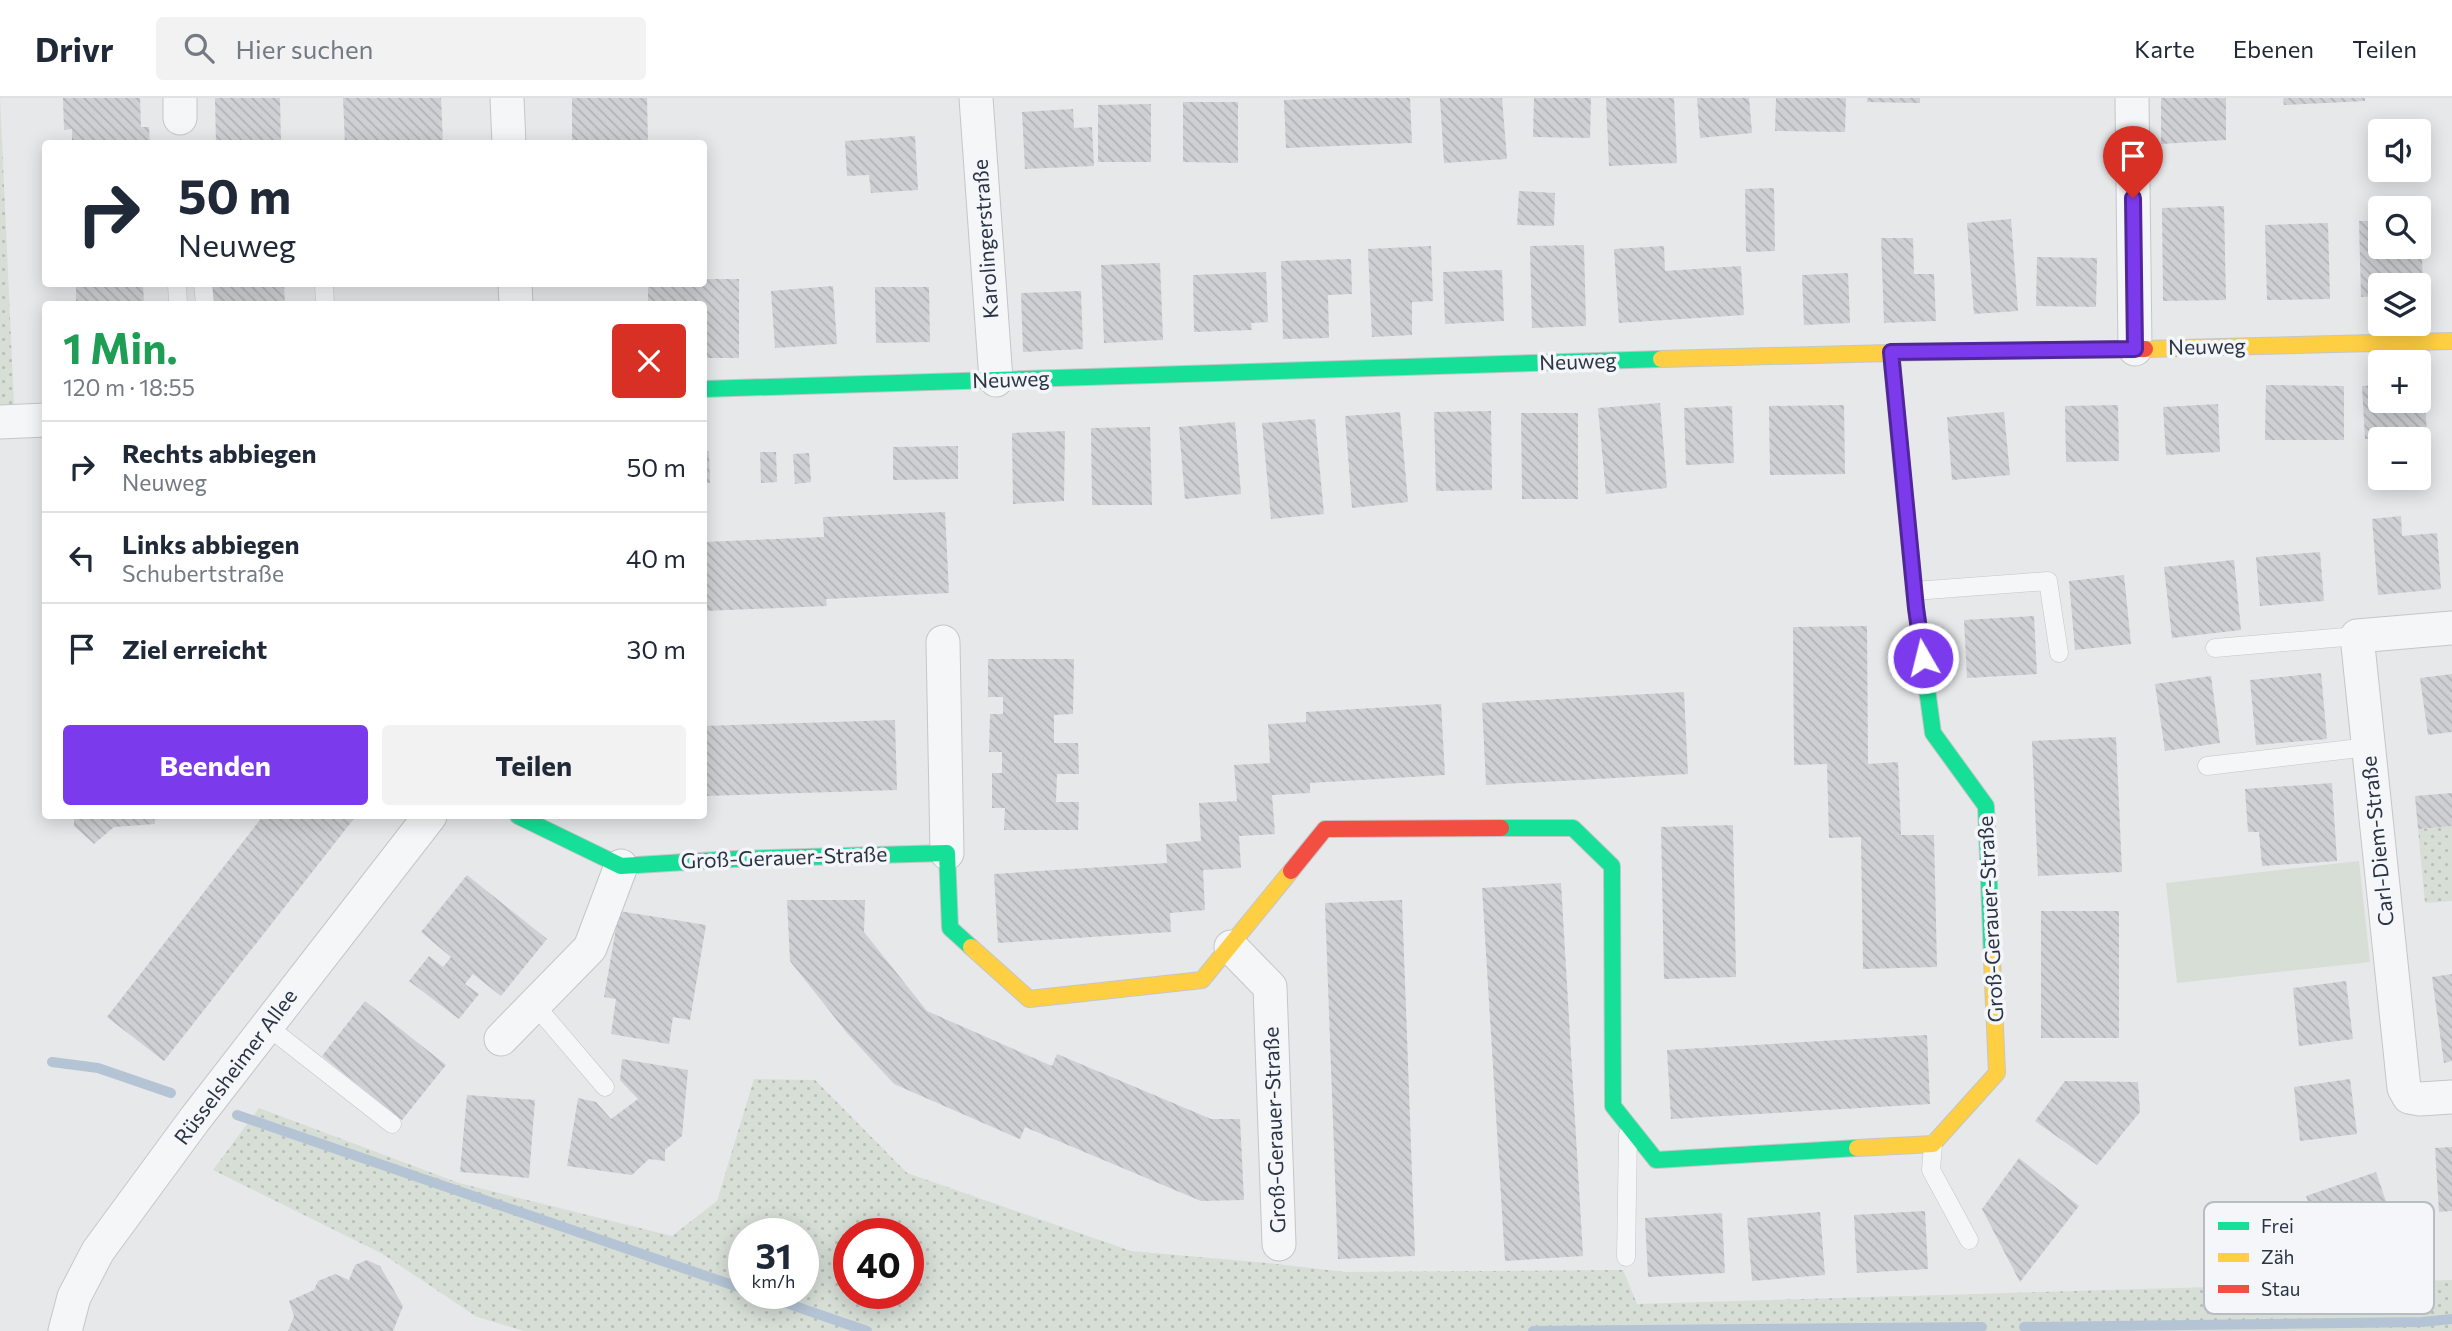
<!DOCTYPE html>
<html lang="de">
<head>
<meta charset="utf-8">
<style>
	body { margin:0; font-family:Commissioner,sans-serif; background:#f2f2f3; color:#1f2937; height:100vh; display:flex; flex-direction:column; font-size:26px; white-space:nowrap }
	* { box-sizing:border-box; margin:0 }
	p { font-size:23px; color:#747a83 }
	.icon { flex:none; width:38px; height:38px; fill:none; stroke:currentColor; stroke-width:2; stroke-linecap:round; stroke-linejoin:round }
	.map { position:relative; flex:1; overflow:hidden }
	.drawer { position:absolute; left:42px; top:203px; width:665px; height:518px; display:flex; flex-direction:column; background:#fff; border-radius:7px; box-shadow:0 4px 18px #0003 }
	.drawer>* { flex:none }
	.hud { position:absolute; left:42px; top:42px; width:665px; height:147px; border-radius:7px; box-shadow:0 4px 18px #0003; background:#fff; color:#1f2937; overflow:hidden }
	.tools { position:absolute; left:2368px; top:21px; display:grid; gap:14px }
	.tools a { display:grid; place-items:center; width:63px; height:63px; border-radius:7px; background:#fff; box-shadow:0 4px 18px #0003; font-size:35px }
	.speed { position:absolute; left:728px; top:1120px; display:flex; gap:14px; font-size:35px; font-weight:700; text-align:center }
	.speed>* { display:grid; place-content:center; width:91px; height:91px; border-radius:50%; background:#fff; box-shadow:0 4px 18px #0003; line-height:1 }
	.speed small { font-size:18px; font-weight:400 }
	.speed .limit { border:10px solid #d22; background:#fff; color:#111 }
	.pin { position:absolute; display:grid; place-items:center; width:60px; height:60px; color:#fff; margin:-72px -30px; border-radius:50% 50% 50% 0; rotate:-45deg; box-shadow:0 0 7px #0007 }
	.pin .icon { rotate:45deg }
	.me { position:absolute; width:77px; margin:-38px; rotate:352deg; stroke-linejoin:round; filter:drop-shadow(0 0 5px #0008) }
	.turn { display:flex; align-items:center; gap:24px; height:147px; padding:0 21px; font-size:32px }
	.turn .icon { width:91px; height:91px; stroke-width:2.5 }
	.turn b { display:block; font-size:49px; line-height:60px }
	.round { display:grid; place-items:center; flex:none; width:74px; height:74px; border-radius:7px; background:#f2f2f3 }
	.head { display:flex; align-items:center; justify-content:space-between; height:119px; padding:0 21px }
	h1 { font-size:42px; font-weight:700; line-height:52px; color:#1e9e55 }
	.action { display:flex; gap:14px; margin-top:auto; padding:14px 21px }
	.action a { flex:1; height:80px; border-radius:7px; background:#7c3aed; color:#fff; font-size:28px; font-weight:700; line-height:80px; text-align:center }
	.action a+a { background:#f2f2f3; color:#1f2937 }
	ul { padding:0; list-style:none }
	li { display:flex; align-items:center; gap:21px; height:91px; padding:0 21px; border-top:2px solid #e0e1e3 }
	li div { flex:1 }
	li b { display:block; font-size:26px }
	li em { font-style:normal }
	header { display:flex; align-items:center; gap:42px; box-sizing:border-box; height:98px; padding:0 35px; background:#fff; border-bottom:2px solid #e0e1e3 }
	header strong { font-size:33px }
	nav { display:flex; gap:38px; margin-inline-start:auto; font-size:24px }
	.search { width:490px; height:63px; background:#f2f2f3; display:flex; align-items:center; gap:18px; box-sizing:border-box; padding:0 24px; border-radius:7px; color:#747a83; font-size:26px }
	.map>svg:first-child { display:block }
	.grass { fill:#d6ded6 }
	.park { fill:url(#park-dots); fill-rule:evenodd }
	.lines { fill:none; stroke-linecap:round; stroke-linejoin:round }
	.stream { stroke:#b4c4d5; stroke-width:10 }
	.building { fill:url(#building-back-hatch) }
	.lane-casing { stroke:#c4c6c8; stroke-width:19 }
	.street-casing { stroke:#c4c6c8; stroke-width:35 }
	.fast-casing { stroke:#c4c6c8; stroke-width:18 }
	.slow-casing { stroke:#c4c6c8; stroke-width:18 }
	.jam-casing { stroke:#c4c6c8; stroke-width:18 }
	.lane { stroke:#f5f6f7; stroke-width:18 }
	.street { stroke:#f5f6f7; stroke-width:33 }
	.fast { stroke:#16e098; stroke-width:16 }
	.slow { stroke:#ffcf43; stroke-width:16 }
	.jam { stroke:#f24e42; stroke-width:16 }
	.route-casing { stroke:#51269a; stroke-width:18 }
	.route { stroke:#7c3aed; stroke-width:12 }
	.labels { text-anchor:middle; stroke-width:7; stroke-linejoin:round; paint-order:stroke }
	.street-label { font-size:21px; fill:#2b3445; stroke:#f4f6f9 }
	.key { fill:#f4f6f9; stroke:#b8bcc3; stroke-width:2 }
	.key-label { font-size:19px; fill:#2b3445 }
</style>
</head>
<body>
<header>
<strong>Drivr</strong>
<div class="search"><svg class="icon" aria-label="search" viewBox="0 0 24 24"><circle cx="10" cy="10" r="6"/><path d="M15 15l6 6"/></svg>Hier suchen</div>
<nav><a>Karte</a><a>Ebenen</a><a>Teilen</a></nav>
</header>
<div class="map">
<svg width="2452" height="1233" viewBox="0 0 2452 1233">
	<defs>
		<pattern id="park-dots" width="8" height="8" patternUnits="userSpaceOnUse" patternTransform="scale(1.75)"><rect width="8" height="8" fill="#d6ded6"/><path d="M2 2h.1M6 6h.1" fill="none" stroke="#b8bfb9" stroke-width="1.8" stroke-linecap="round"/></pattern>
		<pattern id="building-back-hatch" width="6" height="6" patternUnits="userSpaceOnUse" patternTransform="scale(1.75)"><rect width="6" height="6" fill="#ced0d3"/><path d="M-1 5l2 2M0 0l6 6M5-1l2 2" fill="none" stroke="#b1b3b6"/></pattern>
	</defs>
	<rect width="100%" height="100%" fill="#e6e8ea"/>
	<!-- grass -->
	<polygon class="grass" points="2359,763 2370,864 2177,885 2166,785"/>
	<!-- park -->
	<g class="park">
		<polygon points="0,0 14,307 0,308"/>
		<polygon points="2452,728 2452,803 2425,805 2418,731"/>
		<path d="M754,981L815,982L907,1075L1131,1153L1267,1165L1345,1174L1623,1172L1637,1206L2452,1182V1233H524L477,1219L381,1155L213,1072L259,1010L459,1085L672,1138L717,1103ZM744,1136H803V1195H744ZM849,1136H908V1195H849Z"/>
	</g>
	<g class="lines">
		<!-- stream -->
		<g class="stream">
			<polyline points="52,964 98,970 171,995"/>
			<polyline points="237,1017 744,1191"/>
			<polyline points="757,1195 867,1233"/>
			<polyline points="2024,1229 2422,1224 2452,1221"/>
			<polyline points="1533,1233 1982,1229"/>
		</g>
	</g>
	<!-- building -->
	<g class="building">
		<polygon points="63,0 140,0 141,29 149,29 150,46 72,46 72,31 64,32"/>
		<polygon points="215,0 280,0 281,46 216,46"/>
		<polygon points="343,0 441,0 443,46 345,46"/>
		<polygon points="572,0 647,0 648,46 572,46"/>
		<polygon points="1341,0 1410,0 1412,45 1286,50 1284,2"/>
		<polygon points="1440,0 1502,0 1507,61 1444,65"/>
		<polygon points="1534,0 1591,0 1590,40 1533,39"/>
		<polygon points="1606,0 1674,0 1677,65 1609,68"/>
		<polygon points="1697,0 1749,0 1752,35 1700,40"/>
		<polygon points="1776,0 1846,0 1845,34 1775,33"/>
		<polygon points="1867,0 1920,0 1920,5 1867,4"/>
		<polygon points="2161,0 2226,0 2226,42 2161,46"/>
		<polygon points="2283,0 2365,0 2365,3 2284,7"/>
		<polygon points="1183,4 1238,4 1238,65 1183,64"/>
		<polygon points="1151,6 1151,64 1098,64 1098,7"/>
		<polygon points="1073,11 1074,30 1092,29 1094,68 1025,71 1022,14"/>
		<polygon points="915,38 918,92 871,95 869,77 847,78 845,43"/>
		<polygon points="1774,90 1775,153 1746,154 1745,91"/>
		<polygon points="1519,93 1555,95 1554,128 1517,127"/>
		<polygon points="2224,108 2226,202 2163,203 2162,110"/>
		<polygon points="2011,121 2018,213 1974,216 1967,125"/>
		<polygon points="2418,121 2421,121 2423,197 2418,197 2418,187 2380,187 2380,198 2361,199 2359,123 2380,123 2380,149 2418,149"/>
		<polygon points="2328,125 2330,201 2267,202 2265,127"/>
		<polygon points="1881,140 1913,140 1914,176 1934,176 1936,223 1884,225"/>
		<polygon points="1584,147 1586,228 1532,230 1530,148"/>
		<polygon points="1431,148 1433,203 1412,204 1412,237 1372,239 1368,151"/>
		<polygon points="1664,148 1665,173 1741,168 1744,217 1619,225 1614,151"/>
		<polygon points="2037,159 2097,160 2096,209 2036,208"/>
		<polygon points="1351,161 1352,196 1328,197 1329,240 1283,241 1281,163"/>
		<polygon points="1160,165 1163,242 1104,245 1101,167"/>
		<polygon points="1502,172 1504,223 1445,226 1443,174"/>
		<polygon points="1266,174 1268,224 1251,225 1252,232 1194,234 1193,177"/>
		<polygon points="1848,175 1850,225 1804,227 1802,177"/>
		<polygon points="704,181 739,181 739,260 704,260 704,206 648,206 648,186 704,186"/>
		<polygon points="76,186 143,186 144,206 76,206"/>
		<polygon points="206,186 284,186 285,206 208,206"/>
		<polygon points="833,188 837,246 775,250 771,193"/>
		<polygon points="875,189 929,189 930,244 876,245"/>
		<polygon points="1081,193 1083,251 1023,254 1021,195"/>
		<polygon points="2424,284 2427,337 2365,341 2362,288 2380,287 2380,303 2418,303 2418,285"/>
		<polygon points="2266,287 2344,288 2344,342 2265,342"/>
		<polygon points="1660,305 1667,390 1606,396 1598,310"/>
		<polygon points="2218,306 2220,354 2166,357 2163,309"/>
		<polygon points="1844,307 1845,376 1770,377 1769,308"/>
		<polygon points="2118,307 2119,363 2066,364 2065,308"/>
		<polygon points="1732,308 1734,365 1686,367 1684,310"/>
		<polygon points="1491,313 1492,392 1436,393 1434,314"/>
		<polygon points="1400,314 1408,404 1352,410 1345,318"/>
		<polygon points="2004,314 2010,377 1952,382 1947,319"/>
		<polygon points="1521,315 1578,315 1578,401 1522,401"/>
		<polygon points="1315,321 1324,416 1271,421 1262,325"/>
		<polygon points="1235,324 1241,396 1185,401 1179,329"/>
		<polygon points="1150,329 1152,407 1092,407 1091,330"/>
		<polygon points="1065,333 1064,403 1013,406 1012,335"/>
		<polygon points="958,348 958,381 893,382 893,349"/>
		<polygon points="704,353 709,353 710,385 704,385"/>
		<polygon points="760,354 776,354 777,384 761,385"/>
		<polygon points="809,355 811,384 795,386 793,356"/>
		<polygon points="945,414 949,495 826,501 827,508 704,513 704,444 824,439 823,419"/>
		<polygon points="2401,418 2402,438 2437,435 2441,491 2378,497 2372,421"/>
		<polygon points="2320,454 2324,503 2260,508 2256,459"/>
		<polygon points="2234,462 2241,532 2172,540 2164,469"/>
		<polygon points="2124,477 2131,546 2075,552 2069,483"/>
		<polygon points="2034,518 2037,576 1967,580 1964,522"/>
		<polygon points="1867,528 1868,666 1898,664 1901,737 1934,737 1937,869 1863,871 1861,739 1829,740 1827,666 1794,667 1793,529"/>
		<polygon points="988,561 1074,561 1073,616 1054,617 1054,645 1078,645 1079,676 1057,676 1056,704 1079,704 1078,732 1004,732 1005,710 992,710 992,675 1002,675 1002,654 989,654 990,616 1003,616 1003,599 988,599"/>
		<polygon points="2321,575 2327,641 2256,647 2250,582"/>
		<polygon points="2452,576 2452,634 2428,637 2420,580"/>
		<polygon points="2211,578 2220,645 2165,653 2155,586"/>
		<polygon points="1684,594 1688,676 1486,687 1482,605"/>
		<polygon points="1441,606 1445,677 1310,685 1310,695 1272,697 1275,736 1239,738 1241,770 1203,772 1205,812 1170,815 1171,834 998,845 994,776 1167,765 1166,746 1201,743 1199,705 1237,703 1234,667 1270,665 1268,626 1306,624 1306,614"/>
		<polygon points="895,622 897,692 704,698 704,628"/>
		<polygon points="2116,639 2122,774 2038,778 2032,643"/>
		<polygon points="2332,685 2337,763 2262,768 2259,734 2248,734 2245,691"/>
		<polygon points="2452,695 2452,728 2418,731 2415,698"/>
		<polygon points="74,718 154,718 155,726 114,729 94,746 74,728"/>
		<polygon points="263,718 356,718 164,963 107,919"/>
		<polygon points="1733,727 1736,879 1664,881 1661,729"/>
		<polygon points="467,777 547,841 501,898 473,876 465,886 479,896 459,921 409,883 429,858 443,869 451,859 421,834"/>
		<polygon points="1561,785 1583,1158 1505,1163 1482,790"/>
		<polygon points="787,802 865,802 864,834 927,913 1052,968 1057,956 1211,1021 1240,1021 1244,1102 1201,1103 1025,1029 1020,1041 894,986 847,935 790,863"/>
		<polygon points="1402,802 1415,1158 1338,1161 1325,805"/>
		<polygon points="619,813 706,827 690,922 673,919 669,946 611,936 616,901 604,899"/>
		<rect x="2041" y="813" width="78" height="127"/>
		<polygon points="2452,876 2452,963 2444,965 2432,879"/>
		<polygon points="2346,883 2353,941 2299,948 2293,890"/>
		<polygon points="365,903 446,967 402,1022 322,958"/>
		<polygon points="1927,937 1930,1006 1671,1021 1667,952"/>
		<polygon points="622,961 688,972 682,1038 665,1052 665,1063 649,1061 632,1077 567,1068 578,1000 596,1004 611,1021 638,1001 620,982"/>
		<polygon points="2350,981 2357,1036 2300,1043 2294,989"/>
		<polygon points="2065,983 2138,984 2140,1014 2097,1067 2035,1023"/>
		<polygon points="467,997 535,1002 529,1080 460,1074"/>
		<polygon points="2452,1049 2452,1113 2439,1114 2435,1050"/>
		<polygon points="2019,1060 2079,1108 2020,1184 1982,1111"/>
		<polygon points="2376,1074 2396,1133 2327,1158 2306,1098"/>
		<polygon points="1925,1113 1928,1171 1857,1175 1854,1117"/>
		<polygon points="1820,1114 1825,1177 1752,1183 1747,1120"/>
		<polygon points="1722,1115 1725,1175 1648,1179 1645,1120"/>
		<polygon points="367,1162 380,1168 403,1208 393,1233 288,1233 294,1218 289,1203 314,1192 318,1183 335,1176 349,1182 355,1167"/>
	</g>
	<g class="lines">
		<!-- lane casing -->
		<g class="lane-casing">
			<g id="lane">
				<polyline points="177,186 178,206"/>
				<polyline points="203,186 205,206"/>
				<polyline points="324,186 325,206"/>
				<polyline points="1914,493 2048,483 2059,555"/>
				<polyline points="2215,550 2357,538"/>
				<polyline points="2207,668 2368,649"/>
				<polyline points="535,907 605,989"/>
				<polyline points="267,928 392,1026"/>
				<polyline points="1933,1046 1931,1072 1969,1142"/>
				<polyline points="1626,1159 1628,1036"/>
			</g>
		</g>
		<!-- street casing -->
		<g class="street-casing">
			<g id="street">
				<polyline points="180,0 180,20"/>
				<polyline points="507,0 509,46"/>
				<polyline points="976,0 996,282"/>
				<polyline points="2132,0 2135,251"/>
				<polyline points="515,186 516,206"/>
				<polyline points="0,324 46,322"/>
				<polyline points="2452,530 2357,538 2404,990 2409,999 2420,1001 2452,999"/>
				<polyline points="943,544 947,755"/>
				<polyline points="1231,849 1270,889 1279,1146"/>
				<polyline points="501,941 590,850 621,768"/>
				<polyline points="65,1233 74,1199 98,1153 195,1021 430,718"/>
			</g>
		</g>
		<!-- fast casing -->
		<g class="fast-casing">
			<g id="fast">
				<polyline points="704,291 1661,261"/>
				<polyline points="1902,371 1916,510 1933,635 1986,708 1992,861"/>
				<polyline points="518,718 621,768 734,761 947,755 950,830 971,849"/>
				<polyline points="1501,730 1573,730 1612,768 1613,1008 1656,1062 1857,1050"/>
			</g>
		</g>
		<!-- slow casing -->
		<g class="slow-casing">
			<g id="slow">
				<polyline points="2145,251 2452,243"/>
				<polyline points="1891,254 1902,371"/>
				<polyline points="1661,261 1927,254"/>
				<polyline points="971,849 1029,901 1202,882 1291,773"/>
				<polyline points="1857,1050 1933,1046 1997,975 1992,861"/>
			</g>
		</g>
		<!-- jam casing -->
		<g class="jam-casing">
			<g id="jam">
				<polyline points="1927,254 2145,251"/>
				<polyline points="1291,773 1325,731 1501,730"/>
			</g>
		</g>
		<!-- lane -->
		<use href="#lane" class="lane"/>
		<!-- street -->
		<use href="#street" class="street"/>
		<!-- fast -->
		<use href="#fast" class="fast"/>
		<!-- slow -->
		<use href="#slow" class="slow"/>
		<!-- jam -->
		<use href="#jam" class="jam"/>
	</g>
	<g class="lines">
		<!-- route casing -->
		<g class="route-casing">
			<polyline id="route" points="1923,560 1916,510 1891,254 2135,251 2133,100"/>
		</g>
		<!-- route -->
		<use href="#route" class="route"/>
	</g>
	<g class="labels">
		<!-- street labels -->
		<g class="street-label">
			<text transform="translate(986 141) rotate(-94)" y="7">Karolingerstraße</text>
			<text transform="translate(2207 249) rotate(-1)" y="7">Neuweg</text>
			<text transform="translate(1578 264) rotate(-2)" y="7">Neuweg</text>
			<text transform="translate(1011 282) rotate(-2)" y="7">Neuweg</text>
			<text transform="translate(2378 743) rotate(-96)" y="7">Carl-Diem-Straße</text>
			<text transform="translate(784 760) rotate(-2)" y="7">Groß-Gerauer-Straße</text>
			<text transform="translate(1991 821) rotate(-93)" y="7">Groß-Gerauer-Straße</text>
			<text transform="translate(236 969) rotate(-53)" y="7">Rüsselsheimer Allee</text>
			<text transform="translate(1275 1032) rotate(-92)" y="7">Groß-Gerauer-Straße</text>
		</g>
	</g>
	<!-- legend -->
	<rect x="2204" y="1104" width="230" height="112" rx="10" class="key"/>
	<rect x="2218" y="1124" width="31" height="8" fill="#16e098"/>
	<rect x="2218" y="1155" width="31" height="9" fill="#ffcf43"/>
	<rect x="2218" y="1187" width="31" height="8" fill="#f24e42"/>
	<g class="key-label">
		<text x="2261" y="1135">Frei</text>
		<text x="2261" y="1166">Zäh</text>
		<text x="2261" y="1198">Stau</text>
	</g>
</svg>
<div class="tools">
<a><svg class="icon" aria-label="sound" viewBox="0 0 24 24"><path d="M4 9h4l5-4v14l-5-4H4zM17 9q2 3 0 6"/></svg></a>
<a><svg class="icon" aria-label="search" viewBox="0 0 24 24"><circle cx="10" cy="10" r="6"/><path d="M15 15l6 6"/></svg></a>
<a><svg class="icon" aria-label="layers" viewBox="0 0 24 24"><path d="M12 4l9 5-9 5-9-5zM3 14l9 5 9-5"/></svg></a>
<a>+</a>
<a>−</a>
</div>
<div class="speed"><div>31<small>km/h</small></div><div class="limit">40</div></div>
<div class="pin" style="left:2133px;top:100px;background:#d93025"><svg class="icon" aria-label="arrive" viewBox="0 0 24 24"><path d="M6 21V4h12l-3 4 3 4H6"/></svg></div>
<svg class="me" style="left:1923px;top:560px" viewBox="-20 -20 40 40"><circle r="17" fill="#7c3aed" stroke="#fff" stroke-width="3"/><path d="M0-11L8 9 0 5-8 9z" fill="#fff"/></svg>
<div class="hud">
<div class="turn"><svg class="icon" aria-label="right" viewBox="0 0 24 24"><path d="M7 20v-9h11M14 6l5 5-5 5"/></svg><div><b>50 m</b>Neuweg</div></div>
</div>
<section class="drawer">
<div class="head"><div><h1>1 Min.</h1><p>120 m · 18:55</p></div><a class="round" style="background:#d93025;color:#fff"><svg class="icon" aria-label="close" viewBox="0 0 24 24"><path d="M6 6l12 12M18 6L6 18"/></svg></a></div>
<ul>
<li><svg class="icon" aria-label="right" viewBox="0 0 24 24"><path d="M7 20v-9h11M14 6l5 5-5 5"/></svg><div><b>Rechts abbiegen</b><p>Neuweg</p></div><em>50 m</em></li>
<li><svg class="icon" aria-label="left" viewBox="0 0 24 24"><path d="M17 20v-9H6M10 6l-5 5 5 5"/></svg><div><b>Links abbiegen</b><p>Schubertstraße</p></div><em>40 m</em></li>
<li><svg class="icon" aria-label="arrive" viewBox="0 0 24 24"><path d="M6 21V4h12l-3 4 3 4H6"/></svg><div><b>Ziel erreicht</b></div><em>30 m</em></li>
</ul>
<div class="action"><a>Beenden</a><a>Teilen</a></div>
</section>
</div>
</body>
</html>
